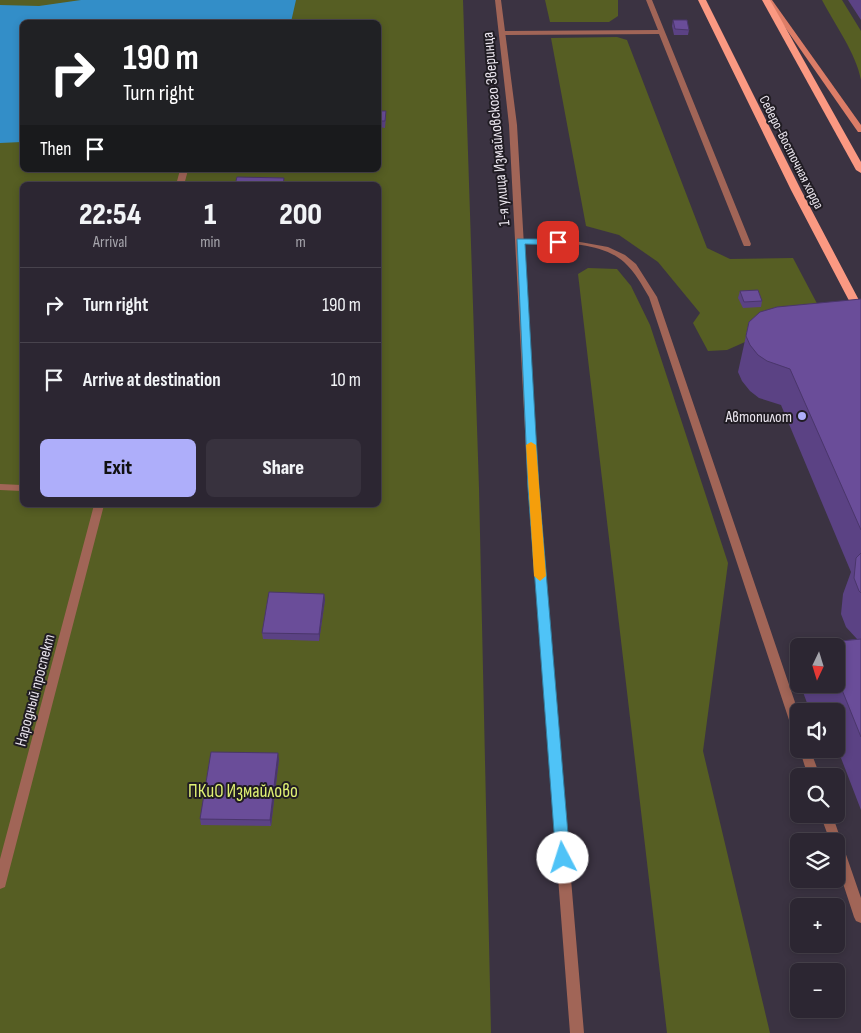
<!DOCTYPE html>
<html lang="en">
<head>
<meta charset="utf-8">
<style>
	body { margin:0; font-family:"Sofia Sans Condensed",sans-serif; background:#38323e; color:#f1f3f6; height:100vh; display:flex; flex-direction:column; font-size:19px; white-space:nowrap }
	* { box-sizing:border-box; margin:0 }
	p { font-size:16px; color:#a6a5ac }
	.icon { flex:none; width:28px; height:28px; fill:none; stroke:currentColor; stroke-width:2; stroke-linecap:round; stroke-linejoin:round }
	.map { position:relative; flex:1; overflow:hidden }
	.details { position:absolute; left:20px; top:182px; width:361px; height:325px; display:flex; flex-direction:column; background:#2c2632; border-radius:8px; box-shadow:0 2px 8px #0003,0 0 0 1px #48434d }
	.details>* { flex:none }
	.guide { position:absolute; left:20px; top:20px; width:361px; height:152px; border-radius:8px; box-shadow:0 2px 8px #0003,0 0 0 1px #48434d; background:#202124; color:#fff; overflow:hidden }
	.needle { width:32px; rotate:184deg }
	.tools { position:absolute; left:790px; top:638px; display:grid; gap:10px }
	.tools a { display:grid; place-items:center; width:55px; height:55px; border-radius:8px; background:#2c2632; box-shadow:0 2px 8px #0003,0 0 0 1px #48434d; font-size:25px }
	.pin { position:absolute; display:grid; place-items:center; width:42px; height:42px; color:#fff; margin:-21px; border-radius:10px; box-shadow:0 2px 8px #0006 }
	.me { position:absolute; width:55px; margin:-28px; rotate:355deg; stroke-linejoin:round; filter:drop-shadow(0 0 4px #0008) }
	.turn { display:flex; align-items:center; gap:18px; height:105px; padding:0 20px; font-size:22px }
	.turn .icon { width:65px; height:65px; stroke-width:2.5 }
	.turn b { display:block; font-size:35px; line-height:42px }
	.then { display:flex; align-items:center; height:48px; padding:0 20px; background:#0003; gap:10px; font-size:19px }
	.eta { display:flex; justify-content:space-evenly; align-items:center; height:85px; text-align:center }
	.eta b { font-size:30px; font-weight:800; line-height:35px }
	.action { display:flex; gap:10px; margin-top:auto; padding:10px 20px }
	.action a { flex:1; height:58px; border-radius:8px; background:#aeaefa; color:#111; font-size:20px; font-weight:800; line-height:58px; text-align:center }
	.action a+a { background:#38323e; color:#f1f3f6 }
	ul { padding:0; list-style:none }
	li { display:flex; align-items:center; gap:15px; height:75px; padding:0 20px; border-top:1px solid #48434d }
	li div { flex:1 }
	li b { display:block; font-size:19px }
	li em { font-style:normal }
	.map>svg:first-child { display:block }
	.green { fill:#565e23; fill-rule:evenodd }
	.water { fill:#338ec8 }
	.lines { fill:none; stroke-linecap:round; stroke-linejoin:round }
	.service { fill:#a16557; fill-rule:evenodd }
	.pedestrian { fill:#a16557; fill-rule:evenodd }
	.tertiary { fill:#a16557; fill-rule:evenodd }
	.secondary { fill:#dc7d67; fill-rule:evenodd }
	.primary { fill:#fb9982; fill-rule:evenodd }
	.wall { fill:#5b4284 }
	.shaded-wall { fill:#4a366b }
	.building { fill:#6a4d99; stroke:#4a366b }
	.route { fill:#4fc3f7; stroke:#337fa1 }
	.slow { fill:#f59e0b }
	.poi-dot { fill:#aeaefa; stroke:#201c23; stroke-width:2 }
	.labels { text-anchor:middle; stroke-width:4; stroke-linejoin:round; paint-order:stroke }
	.far-street-label { font-size:14px; fill:#eae5ee; stroke:#201c23 }
	.street-label { font-size:16px; fill:#eae5ee; stroke:#201c23 }
	.poi-label { font-size:16px; fill:#eae5ee; stroke:#201c23; text-anchor:end }
	.near-park-label { font-size:19px; fill:#dff073; stroke:#201c23 }
</style>
</head>
<body>
<div class="map">
<svg width="861" height="1033" viewBox="0 0 861 1033">
	<rect width="100%" height="100%" fill="#3b3342"/>
	<!-- green -->
	<g class="green">
		<path d="M0,0H463L479,488L491,1033H0ZM22,22H379V170H22ZM22,185H379V505H22Z"/>
		<polygon points="545,0 618,0 618,16 609,22 550,22"/>
		<path d="M822,0H842L861,31V80C856,53 835,25 822,0Z"/>
		<polygon points="617,37 627,40 707,248 730,259 793,258 831,330 763,334 727,350 708,351 693,323 700,313 658,262 619,235 586,226 551,38"/>
		<polygon points="588,268 617,269 631,286 650,325 728,563 703,751 770,1033 667,1033 578,274"/>
	</g>
	<!-- water -->
	<polygon class="water" points="81,0 296,0 291,22 22,22 22,142 0,143 0,5 39,6"/>
	<g class="lines">
		<!-- service -->
		<g class="service">
			<polygon points="646,0 652,0 751,244 750,246 744,246 743,244 659,34 502,35 499,33 502,31 658,30"/>
			<path d="M517,239L569,240L608,247L625,255L636,264L657,297L799,714V737L795,735L793,732L649,297C642,285 635,272 624,262C598,239 553,244 520,243H517Z"/>
			<polygon points="799,748 810,749 820,776 808,776"/>
			<polygon points="820,814 832,814 861,898 861,923 856,921 854,917 836,862 836,841 830,841"/>
		</g>
		<!-- pedestrian -->
		<g class="pedestrian">
			<polygon points="180,170 188,170 184,185 176,185"/>
			<polygon points="0,484 22,485 22,491 0,490"/>
			<polygon points="94,505 104,505 6,883 5,887 0,889 0,859"/>
		</g>
		<!-- tertiary -->
		<polygon class="tertiary" points="495,0 501,0 517,125 538,488 584,1033 570,1033 528,488 509,125"/>
		<!-- secondary -->
		<polygon class="secondary" points="766,0 772,0 861,125 861,132 858,132"/>
		<!-- primary -->
		<g class="primary">
			<polygon points="698,0 706,0 801,190 861,304 861,317 856,314 791,190"/>
			<polygon points="762,0 770,0 861,162 861,173 856,170"/>
		</g>
	</g>
	<!-- wall -->
	<g class="wall">
		<polygon points="848,0 861,0 861,20"/>
		<polygon points="673,20 689,30 688,35 674,35 672,26"/>
		<polygon points="379,111 386,117 385,128 379,127"/>
		<polygon points="740,291 762,301 761,307 743,308 738,298"/>
		<polygon points="861,299 861,810 836,745 836,711 810,711 800,684 836,684 836,646 810,646 811,644 857,639 846,627 841,614 843,594 851,572 781,405 759,398 750,391 742,381 738,372 749,322"/>
		<polygon points="324,594 325,600 319,641 263,639 262,633"/>
		<polygon points="279,759 271,826 201,825 200,819"/>
	</g>
	<!-- shaded-wall -->
	<g class="shaded-wall">
		<polygon points="324,594 325,600 319,641 319,634"/>
		<polygon points="278,753 279,759 271,826 270,820"/>
	</g>
	<!-- building -->
	<g class="building">
		<polygon points="673,20 687,20 689,30 675,29"/>
		<polygon points="379,111 386,111 385,121 379,121"/>
		<polygon points="237,177 284,178 283,185 235,185"/>
		<polygon points="758,290 762,301 744,302 740,291"/>
		<polygon points="861,299 861,530 790,369 767,361 758,355 750,345 746,336 749,322 760,312 777,307"/>
		<polygon points="861,553 861,593 859,591 854,578 856,558"/>
		<polygon points="269,592 324,594 319,634 262,633"/>
		<polygon points="861,639 861,737 838,680 836,680 836,646 812,646 811,644"/>
		<polygon points="211,752 278,753 270,820 200,819"/>
	</g>
	<!-- route -->
	<polygon class="route" points="517,239 558,239 563,242 558,245 525,244 539,488 570,858 568,862 563,864 558,862 556,858 528,488"/>
	<!-- slow -->
	<polygon class="slow" points="531,442 536,445 546,576 540,581 534,576 526,445"/>
	<!-- markers -->
	<circle class="poi-dot" cx="802" cy="416" r="5"/>
	<g class="labels">
		<!-- far-street labels -->
		<g class="far-street-label">
			<text transform="translate(792 152) rotate(63)" y="5">Северо-Восточная хорда</text>
		</g>
		<!-- street labels -->
		<g class="street-label">
			<text transform="translate(495 129) rotate(-95)" y="6">1-я улица Измайловского Зверинца</text>
			<text transform="translate(34 690) rotate(-75)" y="6">Народный проспект</text>
		</g>
		<!-- poi labels -->
		<g class="poi-label">
			<text x="792" y="422">Автопилот</text>
		</g>
		<!-- near-park labels -->
		<g class="near-park-label">
			<text x="243" y="797">ПКиО Измайлово</text>
		</g>
	</g>
</svg>
<div class="tools">
<a><svg class="needle" viewBox="-14 -14 28 28"><path d="M0-13l5 13h-10z" fill="#e53935"/><path d="M0 13l5-13h-10z" fill="#a6a5ac"/></svg></a>
<a><svg class="icon" aria-label="sound" viewBox="0 0 24 24"><path d="M4 9h4l5-4v14l-5-4H4zM17 9q2 3 0 6"/></svg></a>
<a><svg class="icon" aria-label="search" viewBox="0 0 24 24"><circle cx="10" cy="10" r="6"/><path d="M15 15l6 6"/></svg></a>
<a><svg class="icon" aria-label="layers" viewBox="0 0 24 24"><path d="M12 4l9 5-9 5-9-5zM3 14l9 5 9-5"/></svg></a>
<a>+</a>
<a>−</a>
</div>
<div class="pin" style="left:558px;top:242px;background:#d93025"><svg class="icon" aria-label="arrive" viewBox="0 0 24 24"><path d="M6 21V4h12l-3 4 3 4H6"/></svg></div>
<svg class="me" style="left:563px;top:858px" viewBox="-20 -20 40 40"><circle r="19" fill="#fff"/><path d="M0-13L10 11 0 6-10 11z" fill="#4fc3f7"/></svg>
<div class="guide">
<div class="turn"><svg class="icon" aria-label="right" viewBox="0 0 24 24"><path d="M7 20v-9h11M14 6l5 5-5 5"/></svg><div><b>190 m</b>Turn right</div></div>
<div class="then">Then<svg class="icon" aria-label="arrive" viewBox="0 0 24 24"><path d="M6 21V4h12l-3 4 3 4H6"/></svg></div>
</div>
<section class="details">
<div class="eta">
<div><b>22:54</b><p>Arrival</p></div>
<div><b>1</b><p>min</p></div>
<div><b>200</b><p>m</p></div>
</div>
<ul>
<li><svg class="icon" aria-label="right" viewBox="0 0 24 24"><path d="M7 20v-9h11M14 6l5 5-5 5"/></svg><div><b>Turn right</b></div><em>190 m</em></li>
<li><svg class="icon" aria-label="arrive" viewBox="0 0 24 24"><path d="M6 21V4h12l-3 4 3 4H6"/></svg><div><b>Arrive at destination</b></div><em>10 m</em></li>
</ul>
<div class="action"><a>Exit</a><a>Share</a></div>
</section>
</div>
</body>
</html>
